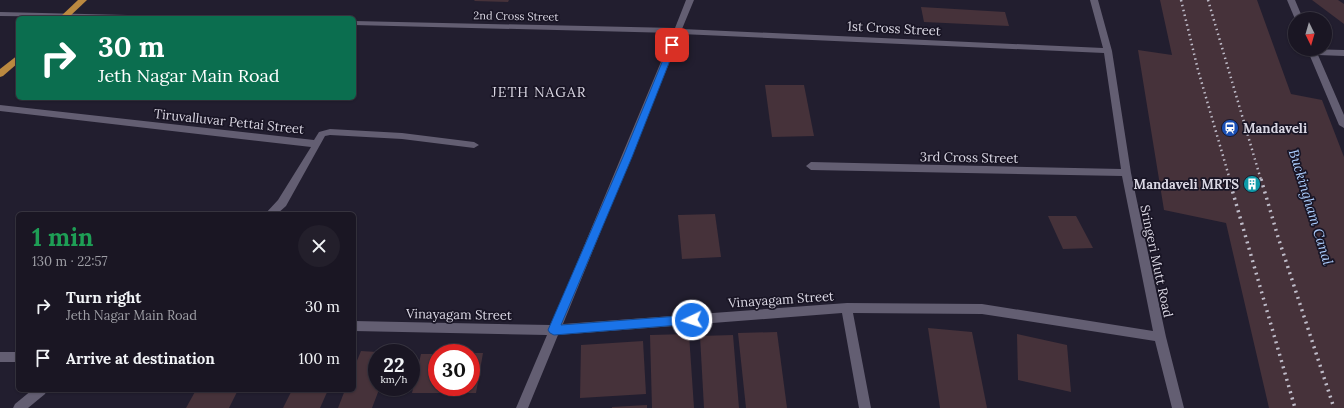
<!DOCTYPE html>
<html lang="en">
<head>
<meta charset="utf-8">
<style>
	body { margin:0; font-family:Lora,serif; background:#231f2b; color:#f1f3f6; height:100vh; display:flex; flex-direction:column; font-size:15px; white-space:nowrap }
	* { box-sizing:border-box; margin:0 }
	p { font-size:13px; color:#9f9fa6 }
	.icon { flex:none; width:22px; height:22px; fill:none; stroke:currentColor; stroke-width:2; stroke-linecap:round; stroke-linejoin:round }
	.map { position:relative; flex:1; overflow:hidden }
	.drawer { position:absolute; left:16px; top:212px; width:340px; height:180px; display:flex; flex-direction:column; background:#1a1623; border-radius:6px; box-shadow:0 1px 3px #0004,0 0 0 1px #383541 }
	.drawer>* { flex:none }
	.hud { position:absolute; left:16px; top:16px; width:340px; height:84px; border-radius:6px; box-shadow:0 1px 3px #0004,0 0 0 1px #383541; background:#0b6e4f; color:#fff; overflow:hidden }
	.needle { width:26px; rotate:175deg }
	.buttons { position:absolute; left:1288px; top:12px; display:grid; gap:8px }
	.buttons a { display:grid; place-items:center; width:44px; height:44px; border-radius:50%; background:#1a1623; box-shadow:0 1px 3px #0004,0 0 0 1px #383541; font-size:20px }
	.speed { position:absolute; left:368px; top:344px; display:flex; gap:8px; font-size:20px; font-weight:700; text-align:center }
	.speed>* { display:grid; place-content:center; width:52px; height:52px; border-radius:50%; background:#1a1623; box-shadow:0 1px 3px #0004,0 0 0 1px #383541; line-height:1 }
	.speed small { font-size:10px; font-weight:400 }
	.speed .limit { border:6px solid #d22; background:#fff; color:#111 }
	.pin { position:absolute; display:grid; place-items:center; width:34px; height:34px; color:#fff; margin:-17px; border-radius:8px; box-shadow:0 2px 6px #0006 }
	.me { position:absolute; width:44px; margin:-22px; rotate:266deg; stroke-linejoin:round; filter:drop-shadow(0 0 3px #0008) }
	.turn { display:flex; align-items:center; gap:14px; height:84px; padding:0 16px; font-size:18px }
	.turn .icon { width:52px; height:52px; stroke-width:2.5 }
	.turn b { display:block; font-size:28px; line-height:34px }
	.round { display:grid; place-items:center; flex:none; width:42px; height:42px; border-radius:21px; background:#231f2b }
	.overview { display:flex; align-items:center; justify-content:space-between; height:68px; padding:0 16px }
	h1 { font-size:24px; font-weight:700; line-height:30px; color:#1e9e55 }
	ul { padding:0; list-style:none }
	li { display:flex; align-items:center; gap:12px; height:52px; padding:0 16px }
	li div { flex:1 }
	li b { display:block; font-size:15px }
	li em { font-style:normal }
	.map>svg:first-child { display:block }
	.building { fill:#46323a }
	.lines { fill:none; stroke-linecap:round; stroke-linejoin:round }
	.minor { fill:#635e72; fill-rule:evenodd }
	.major { fill:#bb8940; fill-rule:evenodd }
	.rail-far1 { stroke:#bfbcc9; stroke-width:2.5; stroke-dasharray:1.5 3.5; stroke-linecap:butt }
	.rail { stroke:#bfbcc9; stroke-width:3.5; stroke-dasharray:2 4.5; stroke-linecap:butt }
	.route { fill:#1a73e8; stroke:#114b97 }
	.labels { text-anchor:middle; stroke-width:3.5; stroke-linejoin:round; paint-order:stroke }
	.far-street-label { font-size:11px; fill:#dad7e3; stroke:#191525 }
	.street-label { font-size:13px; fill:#dad7e3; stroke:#191525 }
	.poi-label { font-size:13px; font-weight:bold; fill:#dad7e3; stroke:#191525; text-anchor:start }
	.neighbourhood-label { font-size:14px; letter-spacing:1px; fill:#dad7e3; stroke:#191525 }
	.water-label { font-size:14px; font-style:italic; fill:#aacbfb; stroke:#191525 }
</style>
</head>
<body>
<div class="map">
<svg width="1344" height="408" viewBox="0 0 1344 408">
	<rect width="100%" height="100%" fill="#221e2f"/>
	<!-- building -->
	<g class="building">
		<polygon points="475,0 509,0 508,2 474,1"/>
		<polygon points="1160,0 1257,0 1291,94 1322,100 1344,157 1344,408 1269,408 1226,223 1164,210 1138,50 1172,55"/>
		<polygon points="1312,0 1338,0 1344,4 1344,24"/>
		<polygon points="921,7 1005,12 1009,26 924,22"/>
		<polygon points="765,85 804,85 814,136 772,137"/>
		<polygon points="715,214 721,257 682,259 678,215"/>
		<polygon points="1048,216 1076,216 1093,248 1063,249"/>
		<polygon points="928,328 972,332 987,408 940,408"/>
		<polygon points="777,332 787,408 746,408 738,333"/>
		<polygon points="689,334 694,408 652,408 650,335"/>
		<polygon points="1017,334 1067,345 1071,392 1018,380"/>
		<polygon points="733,335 739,408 704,408 700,336"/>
		<polygon points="643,341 646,394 580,398 581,345"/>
		<polygon points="361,351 377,352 377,387 380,387 372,408 338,408 345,390 354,390 354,368"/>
		<polygon points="471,353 483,353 476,393 412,393 421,354 437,354 437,387 471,387"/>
		<polygon points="196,390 238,390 229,408 186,408"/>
		<polygon points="292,390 328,390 320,408 283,408"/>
		<polygon points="647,405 647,408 612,408 612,407"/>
	</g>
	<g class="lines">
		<!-- minor -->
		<g class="minor">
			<path d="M686,0H694L682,29L1103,48L1090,0H1098L1112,51L1131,173L1166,337L1184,408H1172L1155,341L982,314L853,313L871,408H859L842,313L558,335L528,408H516L547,335L354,331V321L551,325L673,33L354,25V21L675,28ZM681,34L1104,53L1121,169L811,162L806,166L811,170L1122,176L1153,331L982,304L847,303L563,324Z"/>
			<polygon points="1287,0 1295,0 1303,19 1295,19"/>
			<polygon points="0,12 170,16 174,18 0,16"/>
			<polygon points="1307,49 1344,50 1344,56 1318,55 1344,115 1344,128 1339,125"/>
			<polygon points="0,105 314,140 319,132 330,129 402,133 474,142 479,145 474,148 402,139 330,135 325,136 286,206 277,214 265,214 278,200 311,147 0,111"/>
			<rect x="0" y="352" width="18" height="10"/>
			<polygon points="32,390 47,390 45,394 28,408 13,408 15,404"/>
		</g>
		<!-- major -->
		<g class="major">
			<polygon points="78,0 87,0 68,18 59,18"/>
			<polygon points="18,55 18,63 3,76 0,77 0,69"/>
		</g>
		<!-- rail-far1 -->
		<g class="rail-far1">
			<polyline points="1181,0 1198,70 1230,180"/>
			<polyline points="1208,0 1261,180"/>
		</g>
		<!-- rail -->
		<g class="rail">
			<polyline points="1229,179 1295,408"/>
			<polyline points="1261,179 1278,237 1334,408"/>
		</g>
	</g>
	<!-- route -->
	<polygon class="route" points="670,43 675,43 676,45 632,157 561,325 692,315 696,317 698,320 696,323 692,324 554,335 550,333 548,330 623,157"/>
	<!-- icons -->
	<defs>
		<g id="station-disc" transform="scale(0.9)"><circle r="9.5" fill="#1a4fb4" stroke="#191525"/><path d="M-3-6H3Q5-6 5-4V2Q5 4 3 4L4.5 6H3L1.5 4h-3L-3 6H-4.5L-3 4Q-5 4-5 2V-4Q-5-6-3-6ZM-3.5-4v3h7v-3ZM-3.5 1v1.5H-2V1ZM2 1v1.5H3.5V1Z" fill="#fff"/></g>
		<g id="building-disc" transform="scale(0.9)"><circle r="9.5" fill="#0f9aa8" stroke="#191525"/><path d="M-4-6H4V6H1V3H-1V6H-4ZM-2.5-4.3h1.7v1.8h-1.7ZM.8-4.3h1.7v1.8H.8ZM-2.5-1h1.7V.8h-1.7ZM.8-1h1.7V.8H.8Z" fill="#fff"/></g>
	</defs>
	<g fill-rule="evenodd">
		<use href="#station-disc" x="1230" y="128"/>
		<use href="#building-disc" x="1252" y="184"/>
	</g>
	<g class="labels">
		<!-- far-street labels -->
		<g class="far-street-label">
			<text transform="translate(516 16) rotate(1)" y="4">2nd Cross Street</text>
		</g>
		<!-- street labels -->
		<g class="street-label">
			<text transform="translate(894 28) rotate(3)" y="5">1st Cross Street</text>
			<text transform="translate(229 121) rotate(6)" y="5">Tiruvalluvar Pettai Street</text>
			<text transform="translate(969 157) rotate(1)" y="5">3rd Cross Street</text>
			<text transform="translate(1157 261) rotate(78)" y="5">Sringeri Mutt Road</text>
			<text transform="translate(781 299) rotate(-4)" y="5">Vinayagam Street</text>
			<text transform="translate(459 314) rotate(1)" y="5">Vinayagam Street</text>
		</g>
		<!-- poi labels -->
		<g class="poi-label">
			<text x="1243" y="133">Mandaveli</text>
			<text x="1239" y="189" text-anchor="end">Mandaveli MRTS</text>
		</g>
		<!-- neighbourhood labels -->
		<g class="neighbourhood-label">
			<text x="539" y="97">JETH NAGAR</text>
		</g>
		<!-- water labels -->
		<g class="water-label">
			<text transform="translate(1311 207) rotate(73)" y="5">Buckingham Canal</text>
		</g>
	</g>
</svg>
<div class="buttons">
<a><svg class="needle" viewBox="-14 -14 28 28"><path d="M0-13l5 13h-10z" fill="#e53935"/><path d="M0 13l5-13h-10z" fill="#9f9fa6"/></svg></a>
</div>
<div class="speed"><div>22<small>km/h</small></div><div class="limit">30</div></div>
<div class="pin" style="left:672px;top:45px;background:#d93025"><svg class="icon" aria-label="arrive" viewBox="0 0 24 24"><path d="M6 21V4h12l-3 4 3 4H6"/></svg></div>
<svg class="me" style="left:692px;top:320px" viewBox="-20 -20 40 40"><circle r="17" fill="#1a73e8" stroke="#fff" stroke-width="3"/><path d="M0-11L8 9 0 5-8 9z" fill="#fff"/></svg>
<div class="hud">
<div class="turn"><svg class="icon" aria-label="right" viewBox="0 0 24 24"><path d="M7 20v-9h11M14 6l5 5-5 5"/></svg><div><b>30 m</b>Jeth Nagar Main Road</div></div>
</div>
<section class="drawer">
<div class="overview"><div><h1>1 min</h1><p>130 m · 22:57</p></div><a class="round"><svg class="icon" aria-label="close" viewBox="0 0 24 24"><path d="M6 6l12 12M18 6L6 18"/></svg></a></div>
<ul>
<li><svg class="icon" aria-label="right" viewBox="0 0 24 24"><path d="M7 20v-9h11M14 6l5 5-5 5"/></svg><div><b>Turn right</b><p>Jeth Nagar Main Road</p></div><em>30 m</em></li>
<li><svg class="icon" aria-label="arrive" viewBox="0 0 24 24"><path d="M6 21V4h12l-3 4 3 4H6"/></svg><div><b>Arrive at destination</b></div><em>100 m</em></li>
</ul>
</section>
</div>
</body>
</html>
